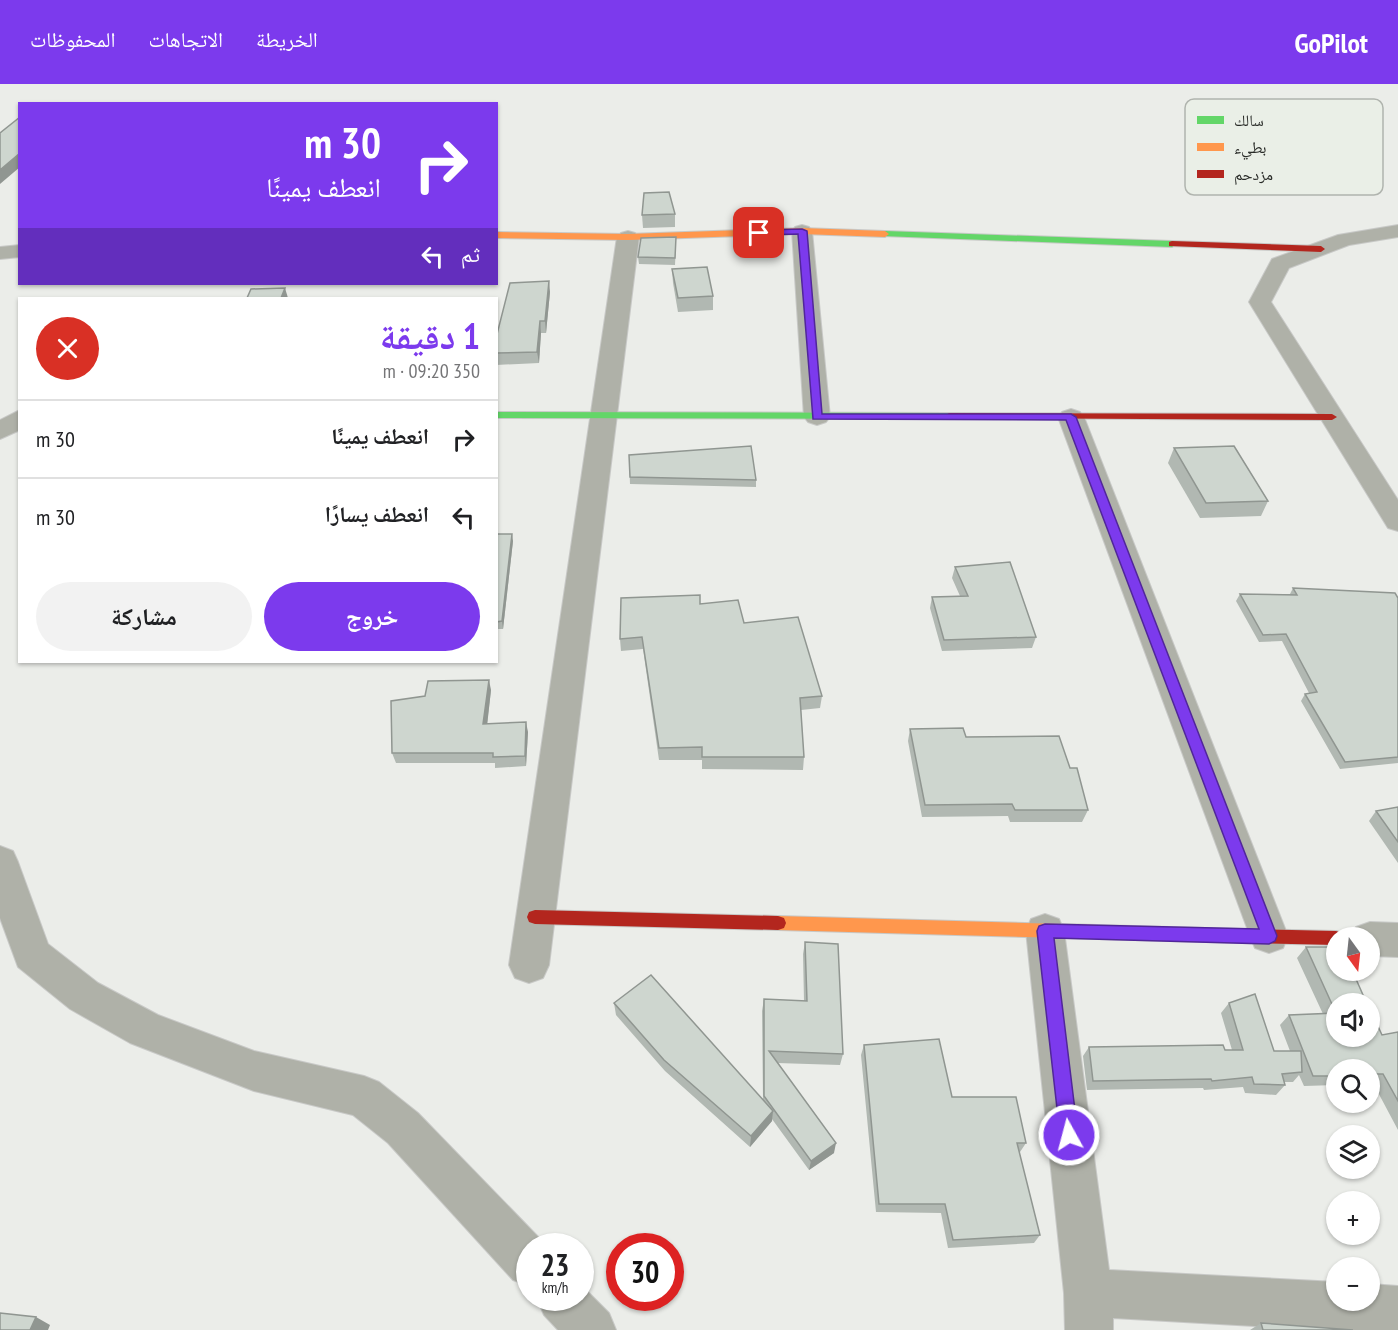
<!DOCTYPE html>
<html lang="ar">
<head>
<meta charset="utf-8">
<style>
	body { margin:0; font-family:"PT Sans Narrow","Noto Naskh Arabic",sans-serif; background:#f2f2f2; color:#202124; direction:rtl; height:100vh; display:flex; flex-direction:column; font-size:22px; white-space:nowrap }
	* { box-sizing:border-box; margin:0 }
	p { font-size:20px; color:#757577 }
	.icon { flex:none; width:33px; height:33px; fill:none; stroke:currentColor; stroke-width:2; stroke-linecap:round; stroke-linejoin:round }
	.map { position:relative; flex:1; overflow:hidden; direction:ltr }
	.sheet { position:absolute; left:18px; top:213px; width:480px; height:366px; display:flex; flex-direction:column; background:#fff; border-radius:0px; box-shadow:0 2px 4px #0004; direction:rtl }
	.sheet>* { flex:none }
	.guide { position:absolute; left:18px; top:18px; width:480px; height:183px; border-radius:0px; box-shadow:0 2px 4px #0004; direction:rtl; background:#7c3aed; color:#fff; overflow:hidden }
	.needle { width:39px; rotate:165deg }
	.buttons { position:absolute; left:1326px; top:843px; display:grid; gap:12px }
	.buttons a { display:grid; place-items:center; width:54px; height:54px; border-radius:50%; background:#fff; box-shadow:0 2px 4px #0004; font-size:30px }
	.speed { position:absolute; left:516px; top:1149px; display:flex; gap:12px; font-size:30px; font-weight:700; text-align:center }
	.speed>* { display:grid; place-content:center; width:78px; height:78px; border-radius:50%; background:#fff; box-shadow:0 2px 4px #0004; line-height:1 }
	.speed small { font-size:15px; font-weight:400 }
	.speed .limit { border:9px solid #d22; background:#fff; color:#111 }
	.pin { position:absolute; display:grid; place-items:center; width:51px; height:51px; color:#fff; margin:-26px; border-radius:12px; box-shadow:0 3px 9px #0006 }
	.me { position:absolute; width:66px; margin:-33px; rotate:353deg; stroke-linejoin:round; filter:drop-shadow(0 0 4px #0008) }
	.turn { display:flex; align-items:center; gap:21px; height:126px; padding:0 18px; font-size:27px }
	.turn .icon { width:78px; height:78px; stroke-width:2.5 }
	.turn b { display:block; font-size:42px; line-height:51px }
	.then { display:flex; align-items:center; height:57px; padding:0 18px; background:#0003; gap:12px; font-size:22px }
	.round { display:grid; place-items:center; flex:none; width:63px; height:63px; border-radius:32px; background:#f2f2f2 }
	.head { display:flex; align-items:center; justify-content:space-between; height:102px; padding:0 18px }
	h1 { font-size:36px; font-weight:800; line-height:45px; color:#7c3aed }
	.action { display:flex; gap:12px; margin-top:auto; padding:12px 18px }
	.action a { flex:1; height:69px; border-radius:36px; background:#7c3aed; color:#fff; font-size:24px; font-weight:800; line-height:69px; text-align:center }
	.action a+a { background:#f2f2f2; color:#202124 }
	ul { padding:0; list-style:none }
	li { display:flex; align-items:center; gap:18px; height:78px; padding:0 18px; border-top:2px solid #e0e0e0 }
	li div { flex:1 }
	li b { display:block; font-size:22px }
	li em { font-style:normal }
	header { display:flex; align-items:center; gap:36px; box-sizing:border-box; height:84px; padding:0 30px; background:#7c3aed; color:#fff }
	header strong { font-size:28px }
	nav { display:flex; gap:33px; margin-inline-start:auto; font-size:21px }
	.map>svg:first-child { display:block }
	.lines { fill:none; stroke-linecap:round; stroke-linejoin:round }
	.street-casing { stroke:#c8c9c7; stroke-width:2 }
	.fast-casing { stroke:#c8c9c7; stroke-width:2 }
	.slow-casing { stroke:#c8c9c7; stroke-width:2 }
	.jam-casing { stroke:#c8c9c7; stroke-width:2 }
	.street { fill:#afb1a8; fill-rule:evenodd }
	.fast { fill:#63d668; fill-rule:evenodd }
	.slow { fill:#ff974d; fill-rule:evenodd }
	.jam { fill:#b3261e; fill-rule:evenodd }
	.wall { fill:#b1b8b2 }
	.shaded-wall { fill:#909691 }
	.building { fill:#ced6cf; stroke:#909691; stroke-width:1.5 }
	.route { fill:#7c3aed; stroke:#51269a; stroke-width:1.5 }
	.key { fill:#eaefe7; stroke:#b0b4ae; stroke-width:1.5 }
	.key-label { font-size:16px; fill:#292b28 }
</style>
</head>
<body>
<header>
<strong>GoPilot</strong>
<nav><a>الخريطة</a><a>الاتجاهات</a><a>المحفوظات</a></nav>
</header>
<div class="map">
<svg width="1398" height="1246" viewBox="0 0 1398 1246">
	<rect width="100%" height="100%" fill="#ebede9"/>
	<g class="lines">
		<!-- street casing -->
		<g class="street-casing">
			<g id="street">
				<polygon points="802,141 809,143 812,147 830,333 826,338 817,341 808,338 804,333 792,147 795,143"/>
				<polygon points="1398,141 1398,153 1349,161 1289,184 1271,218 1398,416 1398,447 1388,444 1249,218 1272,175 1338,151"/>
				<polygon points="628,147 635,149 639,153 549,881 543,894 529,899 515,894 509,881 617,153 621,149"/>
				<polygon points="20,161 20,173 0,175 0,163"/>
				<polygon points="1071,325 1080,328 1084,333 1288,852 1283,864 1269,869 1255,864 1250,852 1058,333 1062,328"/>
				<polygon points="20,326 20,346 0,355 0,336"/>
				<polygon points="0,762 13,767 18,778 48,860 98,899 158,931 254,967 364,992 379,998 418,1029 547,1162 530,1162 530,1202 513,1196 388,1059 353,1031 254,1007 130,959 70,925 18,883 0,834"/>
				<polygon points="1045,830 1059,835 1064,847 1109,1186 1336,1198 1336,1216 1370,1216 1370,1200 1398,1202 1398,1246 1323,1246 1113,1234 1113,1246 1065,1246 1064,1209 1026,847 1031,835"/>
				<polygon points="1370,838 1398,839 1398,873 1370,872 1370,854 1351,854 1356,843"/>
				<polygon points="580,1200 609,1229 616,1246 558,1246 544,1231 537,1214 580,1214"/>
			</g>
		</g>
		<!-- fast casing -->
		<g class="fast-casing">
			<g id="fast">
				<polygon points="885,147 1172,157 1176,160 1172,163 882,152 882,148"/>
				<polygon points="496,328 949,329 954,332 949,335 496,334"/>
			</g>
		</g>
		<!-- slow casing -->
		<g class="slow-casing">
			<g id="slow">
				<polygon points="802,144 885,147 889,150 885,153 802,150 628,156 496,154 496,148 628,150"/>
				<polygon points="778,832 1241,845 1247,847 1249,852 1247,857 1241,859 778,846 772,844 770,839 772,834"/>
			</g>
		</g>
		<!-- jam casing -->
		<g class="jam-casing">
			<g id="jam">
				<polygon points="1172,157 1321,162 1325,165 1321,168 1169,162 1169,158"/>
				<polygon points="949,329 1332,330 1337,333 1332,336 945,334 944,332"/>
				<polygon points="535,826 778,832 784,834 786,839 784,844 778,846 535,840 529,838 527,833 529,828"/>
				<polygon points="1241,845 1336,847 1342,849 1344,854 1336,854 1336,861 1241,859 1235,857 1233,852 1235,847"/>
			</g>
		</g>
		<!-- street -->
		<use href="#street" class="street"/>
		<!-- fast -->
		<use href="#fast" class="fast"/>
		<!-- slow -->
		<use href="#slow" class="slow"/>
		<!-- jam -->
		<use href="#jam" class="jam"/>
	</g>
	<!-- wall -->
	<g class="wall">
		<polygon points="675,130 675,143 643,144 642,131"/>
		<polygon points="676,160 675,181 639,180 638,173"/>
		<polygon points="672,185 713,212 713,226 678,228 673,199"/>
		<polygon points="550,208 546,249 541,249 539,279 496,281 496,254"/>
		<polygon points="1174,364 1268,417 1261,432 1200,434 1168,379"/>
		<polygon points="629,371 756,396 756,403 630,400"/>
		<polygon points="496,450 513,457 503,545 496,545"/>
		<polygon points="955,483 1036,553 1032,564 942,567 930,524 932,513 960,512 952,494"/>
		<polygon points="1293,504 1398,514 1398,679 1340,685 1301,617 1305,610 1309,609 1282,557 1259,558 1236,517 1240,510 1290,510"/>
		<polygon points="700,520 744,539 822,612 820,624 801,626 804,673 803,686 702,685 702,676 659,676 643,565 621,567 620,555"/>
		<polygon points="491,606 487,640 528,648 526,682 495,684 495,679 396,679 392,669"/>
		<polygon points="910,645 966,653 1070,684 1088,726 1082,738 1010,738 1008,732 922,733 908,657"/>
		<polygon points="1398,723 1398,779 1369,737 1376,727"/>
		<polygon points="805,858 843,970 840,981 777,979 834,1069 809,1086 772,1035 772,1037 750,1063 665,987 616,931 614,919 763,1015 762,927 764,915 804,917 803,870"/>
		<polygon points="1306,863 1382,951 1398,948 1398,1046 1373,999 1370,999 1370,986 1336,986 1336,1001 1304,1002 1299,991 1293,998 1284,998 1285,1001 1276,1011 1245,1009 1243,1003 1204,1006 1203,1004 1087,1006 1083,972 1089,963 1232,966 1221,929 1229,919 1274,967 1290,967 1280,941 1289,931 1323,930 1297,874"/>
		<polygon points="864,961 1026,1059 1020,1068 1019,1068 1040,1151 1034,1159 948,1164 941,1129 876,1128 861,971"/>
		<polygon points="1261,1239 1353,1246 1250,1246"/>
	</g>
	<!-- shaded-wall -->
	<g class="shaded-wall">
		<polygon points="20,69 20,83 0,100 0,86"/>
		<polygon points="549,197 550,208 546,249 545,237"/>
		<polygon points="285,204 288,214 281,214"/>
		<polygon points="540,237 541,249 539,279 537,268"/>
		<polygon points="512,450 513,457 503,545 502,537"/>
		<polygon points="489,596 491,606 486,651 483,640"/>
		<polygon points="526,638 528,648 526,682 525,672"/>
		<polygon points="773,1027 772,1037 750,1063 751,1052"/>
		<polygon points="836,1059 834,1069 809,1086 811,1077"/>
		<polygon points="36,1233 50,1241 48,1246 30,1246"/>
	</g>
	<!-- building -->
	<g class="building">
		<polygon points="20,33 20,69 0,86 0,49"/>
		<polygon points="669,108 675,130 642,131 644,109"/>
		<polygon points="676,153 675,174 638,173 641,154"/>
		<polygon points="707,183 713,212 678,214 672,185"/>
		<polygon points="549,197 545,237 540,237 537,268 496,269 496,254 510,199"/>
		<polygon points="285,204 281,214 247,214 251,205"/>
		<polygon points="751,362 756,396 630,393 629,371"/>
		<polygon points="1234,362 1268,417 1206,419 1174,364"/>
		<polygon points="496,450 512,450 502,537 496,538"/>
		<polygon points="1010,478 1036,553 944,556 932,513 968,512 955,483"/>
		<polygon points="1293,504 1395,509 1398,514 1398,673 1345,678 1305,610 1317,608 1286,550 1263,551 1240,510 1297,511"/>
		<polygon points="700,511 700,520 738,516 744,539 798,533 822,612 800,614 804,673 702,673 702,663 659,664 642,553 620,555 621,514"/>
		<polygon points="489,596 483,640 526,638 525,672 493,673 493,669 392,669 391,617 425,612 428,597"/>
		<polygon points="963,644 966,653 1059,652 1070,684 1077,684 1088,726 1015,726 1012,720 925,721 910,645"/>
		<polygon points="1398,723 1398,758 1376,727"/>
		<polygon points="805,858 838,860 843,970 769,967 836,1059 811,1077 764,1012 764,915 807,917"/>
		<polygon points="1306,863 1336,863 1336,886 1352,886 1367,920 1336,920 1336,952 1370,952 1370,925 1382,951 1398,948 1398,1017 1383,990 1370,990 1370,986 1336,986 1336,992 1313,992 1289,931 1336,929"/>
		<polygon points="651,891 773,1027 751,1052 664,976 614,919"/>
		<polygon points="1255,910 1274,967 1301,967 1302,988 1282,990 1285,1001 1254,1000 1252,993 1212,997 1211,995 1093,997 1089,963 1223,961 1225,966 1243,966 1229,919"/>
		<polygon points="939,955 952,1013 1016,1013 1026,1059 1017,1059 1040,1151 953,1156 945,1120 879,1120 864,961"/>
		<polygon points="0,1229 36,1233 30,1246 0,1246"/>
		<polygon points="1261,1239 1353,1246 1263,1246"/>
	</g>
	<!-- route -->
	<polygon class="route" points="802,145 807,147 822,330 1071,330 1076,333 1277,852 1275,857 1269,860 1054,854 1078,1051 1075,1057 1069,1060 1062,1057 1060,1051 1037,847 1039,842 1045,840 1259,845 1066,336 813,335 798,150 759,151 754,149 759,146"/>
	<!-- legend -->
	<rect x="1185" y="15" width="198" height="96" rx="9" class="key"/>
	<rect x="1197" y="32" width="27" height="8" fill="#63d668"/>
	<rect x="1197" y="59" width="27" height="8" fill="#ff974d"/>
	<rect x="1197" y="86" width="27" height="8" fill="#b3261e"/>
	<g class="key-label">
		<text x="1234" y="42">سالك</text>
		<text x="1234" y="69">بطيء</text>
		<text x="1234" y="96">مزدحم</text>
	</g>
</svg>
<div class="buttons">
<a><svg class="needle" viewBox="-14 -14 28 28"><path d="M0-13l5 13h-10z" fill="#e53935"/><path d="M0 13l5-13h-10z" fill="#757577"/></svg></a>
<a><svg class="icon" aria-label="sound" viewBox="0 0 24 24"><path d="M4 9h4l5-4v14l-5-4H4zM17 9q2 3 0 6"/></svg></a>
<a><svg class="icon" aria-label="search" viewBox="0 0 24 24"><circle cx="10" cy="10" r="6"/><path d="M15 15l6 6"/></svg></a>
<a><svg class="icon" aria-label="layers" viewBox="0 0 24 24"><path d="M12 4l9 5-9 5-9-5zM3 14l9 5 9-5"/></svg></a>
<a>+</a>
<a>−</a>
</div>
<div class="speed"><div>23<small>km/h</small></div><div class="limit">30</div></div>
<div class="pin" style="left:759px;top:149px;background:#d93025"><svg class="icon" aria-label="arrive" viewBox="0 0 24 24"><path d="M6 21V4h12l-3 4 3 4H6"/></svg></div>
<svg class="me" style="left:1069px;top:1051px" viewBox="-20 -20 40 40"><circle r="17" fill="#7c3aed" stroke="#fff" stroke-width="3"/><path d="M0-11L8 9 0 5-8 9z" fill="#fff"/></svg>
<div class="guide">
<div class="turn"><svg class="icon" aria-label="right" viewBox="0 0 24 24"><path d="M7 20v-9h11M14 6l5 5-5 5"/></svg><div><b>30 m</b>انعطف يمينًا</div></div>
<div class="then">ثم<svg class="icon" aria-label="left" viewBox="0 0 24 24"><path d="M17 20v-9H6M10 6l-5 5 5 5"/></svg></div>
</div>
<section class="sheet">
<div class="head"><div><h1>1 دقيقة</h1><p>350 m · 09:20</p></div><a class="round" style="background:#d93025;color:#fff"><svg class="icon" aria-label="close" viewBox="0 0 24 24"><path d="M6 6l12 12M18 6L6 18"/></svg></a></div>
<ul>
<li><svg class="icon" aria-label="right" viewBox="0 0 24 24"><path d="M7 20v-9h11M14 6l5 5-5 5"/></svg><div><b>انعطف يمينًا</b></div><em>30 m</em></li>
<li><svg class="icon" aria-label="left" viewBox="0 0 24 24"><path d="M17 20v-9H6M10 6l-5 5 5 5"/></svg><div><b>انعطف يسارًا</b></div><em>30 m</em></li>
</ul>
<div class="action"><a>خروج</a><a>مشاركة</a></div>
</section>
</div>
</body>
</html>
